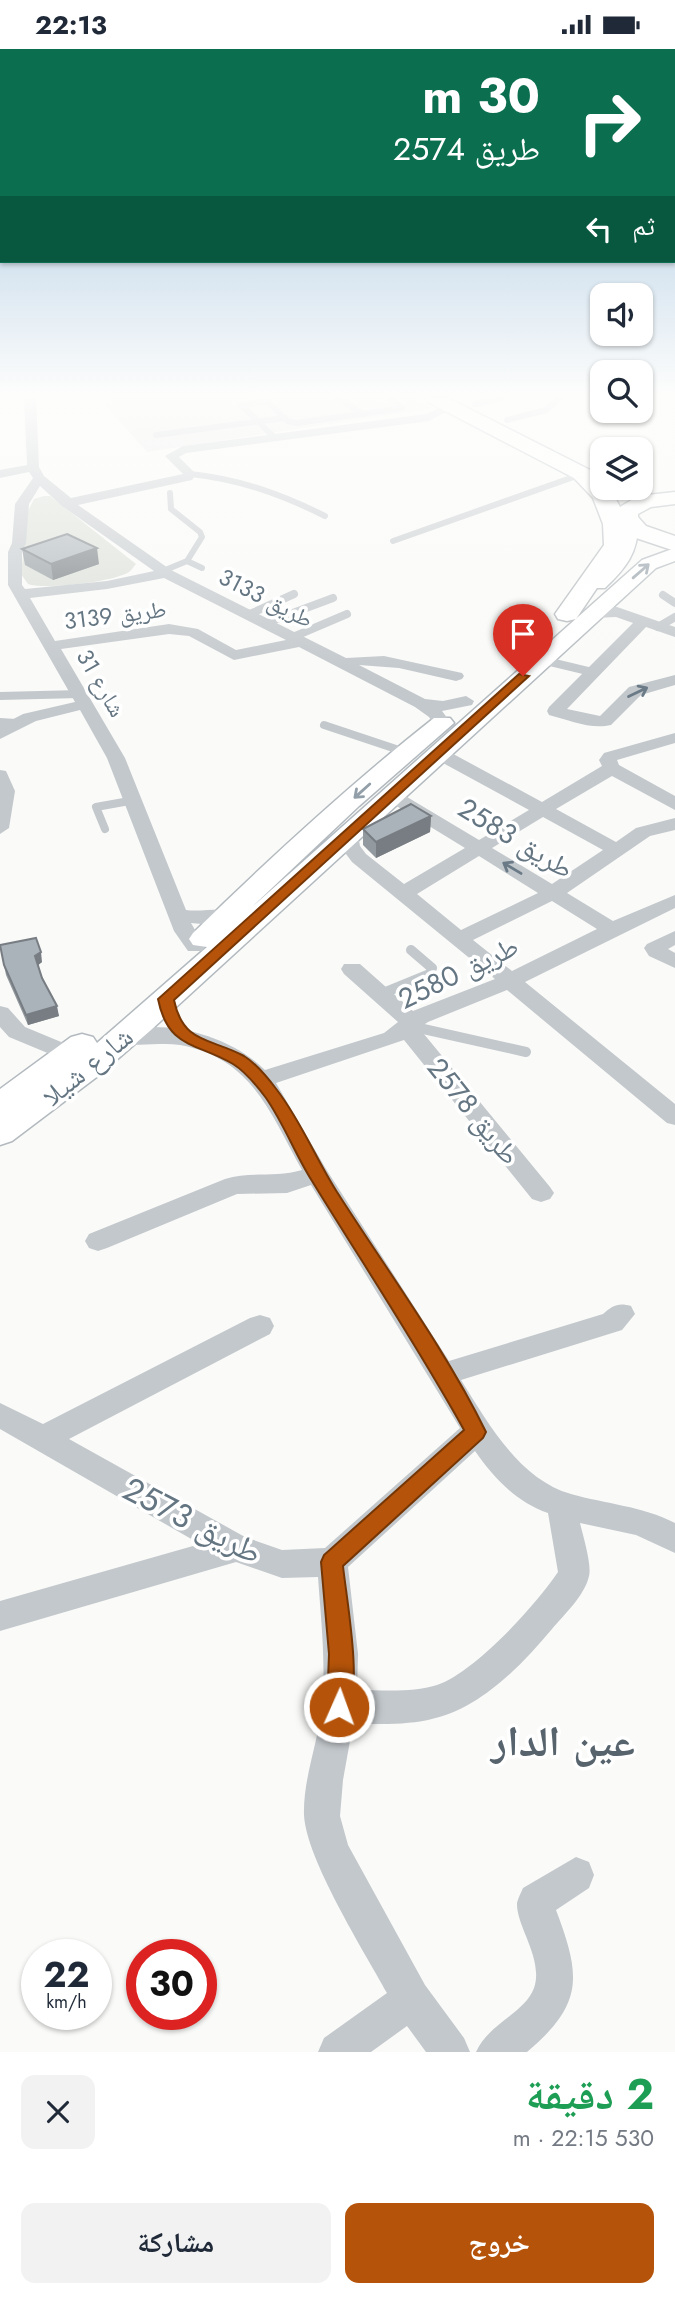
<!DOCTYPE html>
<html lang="ar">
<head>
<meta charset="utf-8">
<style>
	body { margin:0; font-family:Jost,"Noto Naskh Arabic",sans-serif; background:#f2f2f3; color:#1f2937; direction:rtl; height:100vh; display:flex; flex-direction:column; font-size:26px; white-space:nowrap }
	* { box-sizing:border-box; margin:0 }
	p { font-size:23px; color:#747a83 }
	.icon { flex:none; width:38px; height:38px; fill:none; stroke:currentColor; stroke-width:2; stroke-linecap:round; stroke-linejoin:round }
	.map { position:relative; height:2003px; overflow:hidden; direction:ltr }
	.side { display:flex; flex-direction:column; background:#fff; flex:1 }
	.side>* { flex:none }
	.guide { position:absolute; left:0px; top:0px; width:676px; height:214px; box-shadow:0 2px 5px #0004; direction:rtl; background:#0b6e4f; color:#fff; overflow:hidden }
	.buttons { position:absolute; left:590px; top:234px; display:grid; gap:14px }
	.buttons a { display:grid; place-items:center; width:63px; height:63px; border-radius:14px; background:#fff; box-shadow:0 2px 5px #0004; font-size:35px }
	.speed { position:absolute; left:21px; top:1890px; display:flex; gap:14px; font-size:35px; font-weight:700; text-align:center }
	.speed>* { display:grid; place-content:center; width:91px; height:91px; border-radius:50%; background:#fff; box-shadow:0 2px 5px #0004; line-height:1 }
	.speed small { font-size:18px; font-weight:400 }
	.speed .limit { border:10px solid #d22; background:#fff; color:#111 }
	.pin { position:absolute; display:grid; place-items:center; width:60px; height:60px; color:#fff; margin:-72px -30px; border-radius:50% 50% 50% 0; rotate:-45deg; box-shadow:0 0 7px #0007 }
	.pin .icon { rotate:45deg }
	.me { position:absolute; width:77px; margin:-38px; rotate:2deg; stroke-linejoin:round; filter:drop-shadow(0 0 5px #0008) }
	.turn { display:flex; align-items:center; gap:24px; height:147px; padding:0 21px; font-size:32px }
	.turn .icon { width:91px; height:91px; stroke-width:2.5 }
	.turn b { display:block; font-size:49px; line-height:60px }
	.then { display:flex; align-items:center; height:66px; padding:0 21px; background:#0003; gap:14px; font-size:26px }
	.round { display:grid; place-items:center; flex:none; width:74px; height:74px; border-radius:14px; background:#f2f2f3 }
	.head { display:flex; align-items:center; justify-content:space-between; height:119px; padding:0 21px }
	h1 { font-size:42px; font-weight:700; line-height:52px; color:#1e9e55 }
	.button { display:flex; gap:14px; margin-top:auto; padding:14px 21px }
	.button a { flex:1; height:80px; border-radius:14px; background:#b45309; color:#fff; font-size:28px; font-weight:700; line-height:80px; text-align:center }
	.button a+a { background:#f2f2f3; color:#1f2937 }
	.status { display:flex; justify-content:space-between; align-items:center; height:49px; padding:0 35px; background:#fff; direction:ltr }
	.status svg { height:19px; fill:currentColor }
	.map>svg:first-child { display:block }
	.built { fill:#e8e9e9 }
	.green { fill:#dadfd7 }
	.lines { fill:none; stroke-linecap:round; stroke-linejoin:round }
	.secondary-casing { stroke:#b3babf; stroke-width:3 }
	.primary-casing { stroke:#b5babe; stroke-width:3 }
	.lane-far2 { stroke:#c3c8cc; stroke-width:6 }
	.lane-far1 { stroke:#c3c8cc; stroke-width:8 }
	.lane { stroke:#c3c8cc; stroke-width:10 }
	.street { fill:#c3c8cc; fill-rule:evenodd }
	.secondary { fill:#fff; fill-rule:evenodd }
	.primary { fill:#fff; fill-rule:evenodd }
	.wall { fill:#929a9f }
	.shaded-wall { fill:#777d82 }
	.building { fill:#aab3b9; stroke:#777d82; stroke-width:2 }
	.oneway { stroke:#939fa8 }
	.oneway2 { stroke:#6a7a87 }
	.route { fill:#b45309; stroke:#753606; stroke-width:2 }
	.labels { text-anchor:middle; stroke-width:7; stroke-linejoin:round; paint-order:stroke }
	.far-street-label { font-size:23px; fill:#657683; stroke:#fff }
	.street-label { font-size:28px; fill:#657683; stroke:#fff }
	.near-street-label { font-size:33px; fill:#657683; stroke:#fff }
	.near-district-label { font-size:42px; font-weight:bold; fill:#57646e; stroke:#fff }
</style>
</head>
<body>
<div class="status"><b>22:13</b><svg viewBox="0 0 49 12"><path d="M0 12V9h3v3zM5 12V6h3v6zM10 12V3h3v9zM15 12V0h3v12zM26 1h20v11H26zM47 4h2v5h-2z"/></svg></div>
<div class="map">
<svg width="675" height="2003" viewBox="0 0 675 2003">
	<rect width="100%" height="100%" fill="#fafaf8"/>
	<!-- built -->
	<polygon class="built" points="110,349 413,349 434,359 147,403 100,350"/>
	<!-- green -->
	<path class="green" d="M44,447H50L136,515C133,518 132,521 129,523C114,533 43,541 28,535L21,525L28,462L34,450Z"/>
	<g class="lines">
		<!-- secondary casing -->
		<g class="secondary-casing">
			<g id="secondary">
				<path d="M629,469L638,475C638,504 626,519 605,539H591L588,535L613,508L618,495L620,475Z"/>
				<path d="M675,499V512L656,519L151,981L98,1027L12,1092L0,1096V1040L71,988L82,985L93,988L97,994L207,898L193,896L189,890L193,884C270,809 349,736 434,669H450L454,674L359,757L252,858L642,511Z"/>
			</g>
		</g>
		<!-- primary casing -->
		<g class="primary-casing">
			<polygon id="primary" points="426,349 448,349 602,427 602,439 610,439 620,458 638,447 675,443 675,455 651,458 638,465 638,468 646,477 675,487 675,502 630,487 626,482 626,496 576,570 567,572 558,570 555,565 604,496 603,475 593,449 574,429 428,353"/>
		</g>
		<!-- lane-far2 -->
		<g class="lane-far2">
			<polyline points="337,349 363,365"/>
			<polyline points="475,355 502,349"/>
			<polyline points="507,371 546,361 559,349"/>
			<polyline points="156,386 285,369"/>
			<polyline points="274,388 241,356 267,352 287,372 297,374 402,359 390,349"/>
			<path d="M190,425C239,430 281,445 325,467"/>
			<polyline points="393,492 582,425"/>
			<polyline points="187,512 202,519"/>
			<polyline points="163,522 187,512 202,488 200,483 171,460 170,444"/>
		</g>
		<!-- lane-far1 -->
		<g class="lane-far1">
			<polyline points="663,546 675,554"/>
			<polyline points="250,565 294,545"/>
			<polyline points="266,574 333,549"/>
			<polyline points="658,578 675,568"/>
			<polyline points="293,588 347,565"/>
			<polyline points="542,611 592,623"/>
			<polyline points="0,647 80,645"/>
			<polyline points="0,673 16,674"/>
			<polyline points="324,676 405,703"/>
			<polyline points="105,780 96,758 135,751"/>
		</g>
		<!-- lane -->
		<g class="lane">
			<polyline points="381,945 430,925 432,919 411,901"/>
			<polyline points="410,977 526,1003"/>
		</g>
		<!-- street -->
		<g class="street">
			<path d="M24,349H36L39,418L44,427L71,449L183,425L165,407L183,397L426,365L437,360L432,349H442L449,361L429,372L186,404L179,408L196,425L192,431L78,456L171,521L346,609L384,607L462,624L464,627L462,630L456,632L399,619L359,616L425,650L443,652L466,647L474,652L472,656L442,662L451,674L448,678H436L429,668L415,658L299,598L234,611L189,587L169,585L61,600L125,709L186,861C202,863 219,858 234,862L237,866L234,870L202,875L191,874L205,898L202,902H188L174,882L107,709L80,661L36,672L0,690V677L23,665L75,653L8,536V503L12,494L15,455L33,429L29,423L0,429V421L27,416ZM40,437L62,457L154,522L107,532L25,540L22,536V503L26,494L29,455ZM164,529L286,591L236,601L198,580L169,575L55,592L30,549L107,540Z"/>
			<path d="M617,558L675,578V588L646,578L567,660L600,667L629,638L675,626V636L641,646L611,676C591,681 569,671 549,666L547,662L549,658L633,574L616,568L594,569L586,564L594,559Z"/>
			<path d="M675,684V694L617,711L619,716L675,747V761L612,727L556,760L616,793L636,779L675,769V781L650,787L567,844L613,872L675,846V859L525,933L675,1055V1076L667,1074L507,941L428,973L419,979L550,1138L554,1144L550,1150L541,1153L532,1150L404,991L276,1034L326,1120L449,1312L603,1265C612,1257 618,1253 631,1257L635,1265L622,1281L461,1331C488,1374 519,1430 571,1445C606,1455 642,1457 675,1474V1504L636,1486L580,1474C583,1487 592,1516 589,1527C585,1546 564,1566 552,1580C520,1618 479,1661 428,1671C404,1676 378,1675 353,1675L343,1731L340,1767L348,1796L425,1936L464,1989L470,2003H426L407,1977L371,2003H318L324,1989L387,1944C364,1902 306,1810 304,1766C303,1728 319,1692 322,1655C326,1613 321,1571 318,1528L282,1529L236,1513L0,1582V1552L200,1495L0,1380V1354L43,1375L250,1269L260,1266L270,1269L274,1277L270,1285L69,1390L245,1488L282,1501L325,1499L460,1379L311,1136L287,1144L237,1145L107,1199L98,1202L89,1199L85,1192L89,1185L225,1130C250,1122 276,1129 302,1121C270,1064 252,1009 180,996C159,993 136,999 116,993L113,988L116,983C166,969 229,986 265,1021L384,984L398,973L344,925L341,920L344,915H360L413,962L495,930L352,813L340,797L343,780H357L360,797L366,805L404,835L465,799L385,750L382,746L385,742H397L479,791L529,761L432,708L429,704L432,700H444L542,753L602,717L599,711L604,704ZM543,768L603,801L552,835L492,799ZM479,807L538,844L461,881L417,845ZM552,852L597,880L512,922L473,891ZM475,1402C494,1429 516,1453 548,1464L558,1523C535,1557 475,1623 437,1636C412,1644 382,1641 357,1641L358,1605L348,1518Z"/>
			<polygon points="0,721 6,722 15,742 9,779 0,785"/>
			<polygon points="675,882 675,896 668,900 675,904 675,919 649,907 644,899 647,895"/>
			<polygon points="0,957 8,959 25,978 78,1000 81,1005 78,1010 70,1013 62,1010 9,988 0,978"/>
			<path d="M576,1808L589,1813L594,1826L589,1839L556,1861C581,1927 584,1955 527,2003H476C488,1975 525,1964 534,1939C544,1910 516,1877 517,1854C518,1849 521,1844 523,1839Z"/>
		</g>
		<!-- secondary -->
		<use href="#secondary" class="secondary"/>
		<!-- primary -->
		<use href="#primary" class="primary"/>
	</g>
	<!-- wall -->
	<g class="wall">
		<polygon points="22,500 99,515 53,531 25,516"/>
		<polygon points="431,767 430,783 376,809 363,796 363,780"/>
		<polygon points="0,896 42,913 38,916 42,929 59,967 28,976 6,926"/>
	</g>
	<!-- shaded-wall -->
	<g class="shaded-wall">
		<polygon points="97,499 99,515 53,531 51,515"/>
		<polygon points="431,767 430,783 376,809 376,793"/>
		<polygon points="41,903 42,913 37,917 35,907"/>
		<polygon points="57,957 59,967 28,976 26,966"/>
	</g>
	<!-- building -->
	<g class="building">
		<polygon points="67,485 97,499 51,515 22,500"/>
		<polygon points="411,755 431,767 376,793 363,780"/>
		<polygon points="36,889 41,903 35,907 42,929 57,957 26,966 4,916 0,896"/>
	</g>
	<!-- one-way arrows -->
	<defs><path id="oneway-shaft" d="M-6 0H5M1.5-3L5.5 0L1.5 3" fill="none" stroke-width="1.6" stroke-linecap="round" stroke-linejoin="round" transform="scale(1.75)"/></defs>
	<g class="oneway">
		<use href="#oneway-shaft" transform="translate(641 522) rotate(-41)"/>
		<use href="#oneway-shaft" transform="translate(362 742) rotate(138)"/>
	</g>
	<g class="oneway2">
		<use href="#oneway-shaft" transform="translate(638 643) rotate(-26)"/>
		<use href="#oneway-shaft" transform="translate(512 819) rotate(-149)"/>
	</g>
	<!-- sky -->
	<linearGradient id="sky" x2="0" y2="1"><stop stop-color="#96bcdc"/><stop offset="0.55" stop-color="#fdfdfc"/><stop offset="1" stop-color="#fdfdfc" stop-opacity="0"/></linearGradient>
	<rect width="675" height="629" fill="url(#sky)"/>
	<!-- route -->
	<path class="route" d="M519,625L529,627L174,951C183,995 211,989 244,1007C257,1015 268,1029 277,1041C301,1072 316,1110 337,1143C386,1220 446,1301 486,1383L483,1389L343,1517C347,1554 362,1633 348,1666L339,1670L331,1666L327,1658L329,1605L321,1513L324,1506L464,1381C417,1296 363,1215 312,1132C295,1105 284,1075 266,1049C257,1037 246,1023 233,1015C196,993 168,1000 158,950Z"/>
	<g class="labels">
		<!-- far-street labels -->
		<g class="far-street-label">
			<text transform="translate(266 549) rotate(27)" y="8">طريق 3133</text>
			<text transform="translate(115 566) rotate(-7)" y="8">طريق 3139</text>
			<text transform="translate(101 634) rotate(60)" y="8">شارع 31</text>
		</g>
		<!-- street labels -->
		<g class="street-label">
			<text transform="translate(516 789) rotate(31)" y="10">طريق 2583</text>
			<text transform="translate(458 923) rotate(-26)" y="10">طريق 2580</text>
			<text transform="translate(87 1017) rotate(-39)" y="10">شارع شيلا</text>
			<text transform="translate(474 1062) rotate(51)" y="10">طريق 2578</text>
		</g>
		<!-- near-street labels -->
		<g class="near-street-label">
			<text transform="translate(193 1471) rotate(27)" y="12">طريق 2573</text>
		</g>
		<!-- near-district labels -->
		<g class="near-district-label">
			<text x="563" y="1707">عين الدار</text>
		</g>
	</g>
</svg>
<div class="buttons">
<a><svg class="icon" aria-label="sound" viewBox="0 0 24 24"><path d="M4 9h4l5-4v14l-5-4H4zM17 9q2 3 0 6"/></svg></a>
<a><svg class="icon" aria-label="search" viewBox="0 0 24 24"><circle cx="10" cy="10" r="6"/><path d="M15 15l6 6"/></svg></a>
<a><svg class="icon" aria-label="layers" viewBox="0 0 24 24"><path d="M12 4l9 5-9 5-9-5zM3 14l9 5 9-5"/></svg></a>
</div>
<div class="speed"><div>22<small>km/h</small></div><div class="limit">30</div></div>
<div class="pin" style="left:523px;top:627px;background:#d93025"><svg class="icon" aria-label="arrive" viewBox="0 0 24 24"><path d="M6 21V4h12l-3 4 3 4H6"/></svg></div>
<svg class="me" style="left:339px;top:1658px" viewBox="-20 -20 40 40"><circle r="17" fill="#b45309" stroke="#fff" stroke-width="3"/><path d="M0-11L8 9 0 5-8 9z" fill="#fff"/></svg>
<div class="guide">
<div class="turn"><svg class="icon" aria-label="right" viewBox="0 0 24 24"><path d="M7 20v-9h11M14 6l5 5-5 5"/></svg><div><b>30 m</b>طريق 2574</div></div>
<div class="then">ثم<svg class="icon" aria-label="left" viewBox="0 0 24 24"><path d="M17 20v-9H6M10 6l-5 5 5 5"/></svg></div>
</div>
</div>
<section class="side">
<div class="head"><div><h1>2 دقيقة</h1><p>530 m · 22:15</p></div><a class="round"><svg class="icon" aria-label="close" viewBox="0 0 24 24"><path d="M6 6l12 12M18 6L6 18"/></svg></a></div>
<div class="button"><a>خروج</a><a>مشاركة</a></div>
</section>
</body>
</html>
